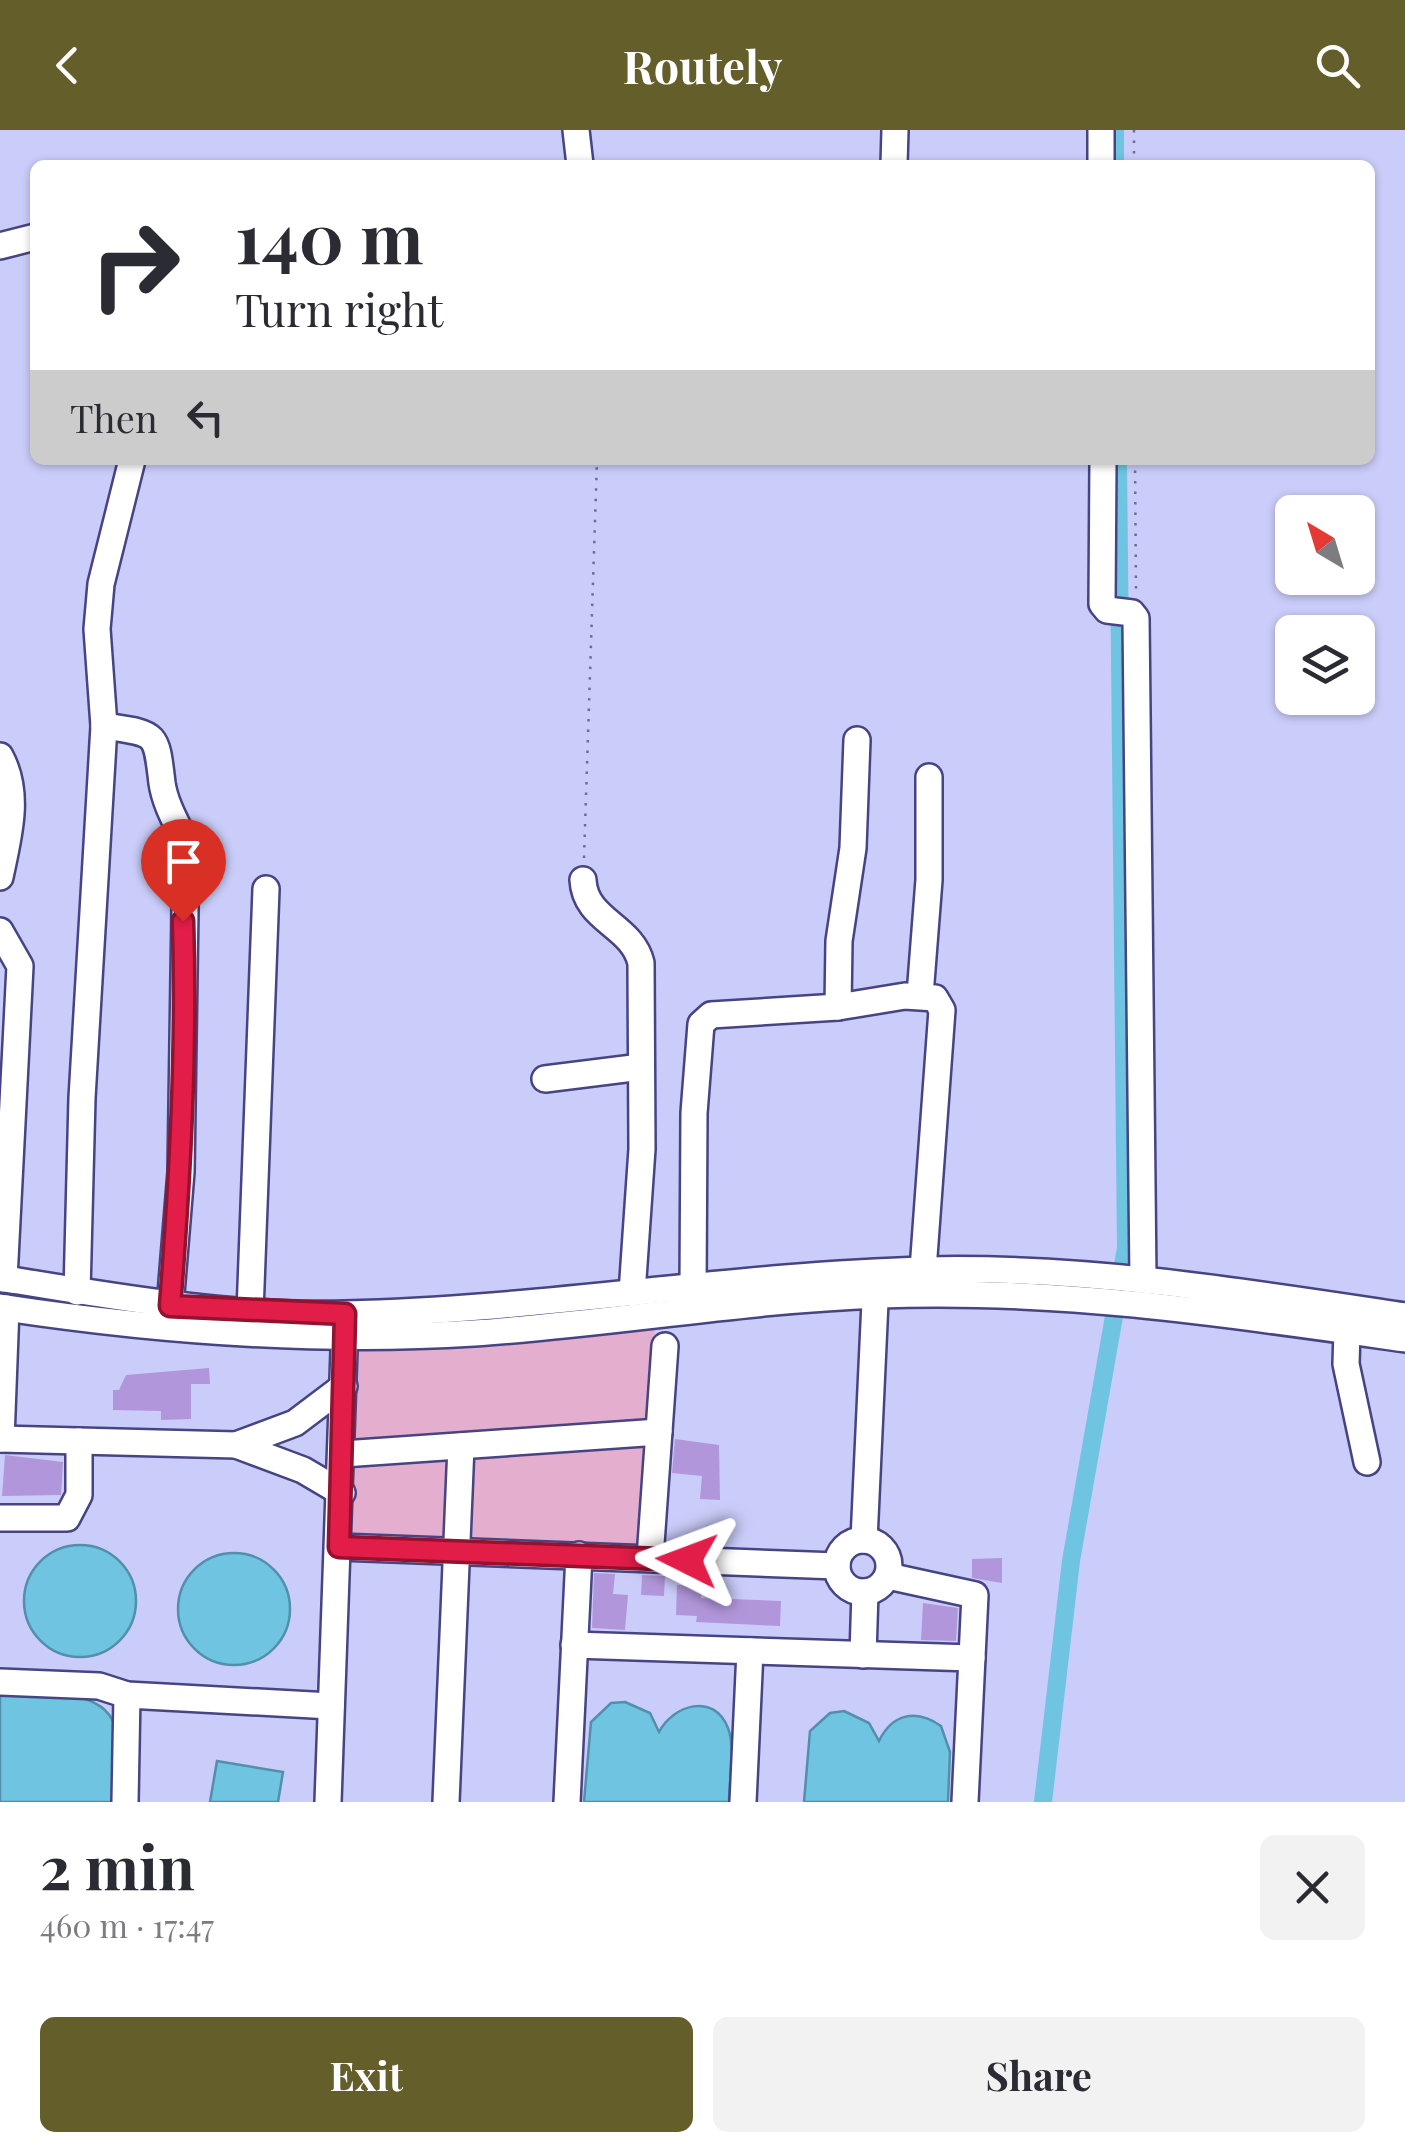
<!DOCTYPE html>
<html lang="en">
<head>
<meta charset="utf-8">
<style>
	body { margin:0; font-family:"Playfair Display",serif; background:#f2f2f3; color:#2b2b33; height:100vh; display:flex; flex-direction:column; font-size:38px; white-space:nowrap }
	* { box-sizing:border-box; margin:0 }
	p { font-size:32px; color:#7c7c81 }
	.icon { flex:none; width:55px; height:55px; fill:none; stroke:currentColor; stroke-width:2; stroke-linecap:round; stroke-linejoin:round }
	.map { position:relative; height:1672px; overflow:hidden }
	.side { display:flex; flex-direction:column; background:#fff; flex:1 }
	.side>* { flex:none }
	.hud { position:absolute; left:30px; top:30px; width:1345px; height:305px; border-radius:15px; box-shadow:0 2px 8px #0004; background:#fff; color:#2b2b33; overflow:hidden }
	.needle { width:65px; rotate:322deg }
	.fabs { position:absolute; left:1275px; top:365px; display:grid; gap:20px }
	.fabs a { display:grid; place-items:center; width:100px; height:100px; border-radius:15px; background:#fff; box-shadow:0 2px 8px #0004; font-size:50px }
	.pin { position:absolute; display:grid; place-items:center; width:85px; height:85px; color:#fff; margin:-102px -42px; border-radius:50% 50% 50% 0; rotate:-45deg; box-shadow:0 0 10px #0007 }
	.pin .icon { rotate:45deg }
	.me { position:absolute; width:110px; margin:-55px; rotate:273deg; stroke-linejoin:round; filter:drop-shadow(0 0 8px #0008) }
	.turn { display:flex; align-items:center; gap:35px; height:210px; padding:0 40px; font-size:45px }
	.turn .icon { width:130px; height:130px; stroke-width:2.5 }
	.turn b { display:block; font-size:70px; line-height:85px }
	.then { display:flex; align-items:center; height:95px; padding:0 40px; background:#0003; gap:20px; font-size:38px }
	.round { display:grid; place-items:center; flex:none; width:105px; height:105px; border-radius:15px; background:#f2f2f3 }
	.summary { display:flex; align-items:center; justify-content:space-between; height:170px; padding:0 40px }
	h1 { font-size:60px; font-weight:700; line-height:75px }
	.action { display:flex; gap:20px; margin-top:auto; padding:20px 40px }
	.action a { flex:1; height:115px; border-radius:15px; background:#645e2b; color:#fff; font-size:40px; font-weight:700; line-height:115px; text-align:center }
	.action a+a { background:#f2f2f3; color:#2b2b33 }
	header { display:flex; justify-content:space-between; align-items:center; height:130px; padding:0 40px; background:#645e2b; color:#fff; font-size:45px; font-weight:700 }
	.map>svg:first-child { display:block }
	.green { fill:#e4aecf }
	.water { fill:#6fc4e1; stroke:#538fab; stroke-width:2.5 }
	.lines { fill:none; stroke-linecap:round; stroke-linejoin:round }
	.canal { stroke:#6fc4e1; stroke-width:18 }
	.building { fill:#b296db }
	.minor-casing { stroke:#464483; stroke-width:30 }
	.path { stroke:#6c6d90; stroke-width:2.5; stroke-dasharray:2.5 8; stroke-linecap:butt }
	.minor { stroke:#fff; stroke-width:25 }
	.route-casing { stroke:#92132f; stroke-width:25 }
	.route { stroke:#e11d48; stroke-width:18 }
</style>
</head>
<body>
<header><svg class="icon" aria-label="back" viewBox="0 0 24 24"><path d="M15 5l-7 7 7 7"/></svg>Routely<svg class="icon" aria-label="search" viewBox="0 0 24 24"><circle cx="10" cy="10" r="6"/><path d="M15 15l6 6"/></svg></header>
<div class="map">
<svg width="1405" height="1672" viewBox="0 0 1405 1672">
	<rect width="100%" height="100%" fill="#cacdf9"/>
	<!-- green -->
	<polygon class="green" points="655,1196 645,1417 346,1410 351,1220 484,1214"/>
	<!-- water -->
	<g class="water">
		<circle cx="80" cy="1471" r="56"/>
		<circle cx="234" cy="1479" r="56"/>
		<path d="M0,1564C32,1565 100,1555 114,1594C121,1615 114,1650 113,1672H0Z"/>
		<path d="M625,1572L650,1583L659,1602C673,1575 714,1562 728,1598C736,1619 729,1650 729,1672H584L591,1592L611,1573Z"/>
		<path d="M844,1581L869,1593L879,1611C892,1584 916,1578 941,1596L950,1622L948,1672H804L810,1601L830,1583Z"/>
		<polygon points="217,1631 283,1642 278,1672 210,1672"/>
	</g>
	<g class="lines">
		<!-- canal -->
		<g class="canal">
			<polyline points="1115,0 1115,35"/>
			<polyline points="1043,1672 1071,1431 1126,1118 1118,330"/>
		</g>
	</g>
	<!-- building -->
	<g class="building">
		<polygon points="209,1238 210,1254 191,1254 191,1289 161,1290 161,1281 113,1280 113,1260 119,1260 126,1245"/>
		<polygon points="675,1309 719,1315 720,1370 700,1369 702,1346 672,1343"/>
		<polygon points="5,1325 63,1332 61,1365 2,1366"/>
		<polygon points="1002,1428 1002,1453 972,1448 972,1429"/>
		<polygon points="594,1443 615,1444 613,1464 628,1465 625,1500 592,1498"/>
		<polygon points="642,1445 665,1446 664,1466 641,1465"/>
		<polygon points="677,1455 702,1456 701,1468 781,1471 780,1496 696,1492 697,1486 676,1485"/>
		<polygon points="923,1473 958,1478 956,1511 921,1510"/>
	</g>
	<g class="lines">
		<!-- minor casing -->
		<g class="minor-casing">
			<g id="minor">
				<polyline points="576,0 580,35"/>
				<polyline points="1101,0 1101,35"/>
				<polyline points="894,35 895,0"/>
				<polyline points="0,116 35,107"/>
				<polyline points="1103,330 1102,474 1107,480 1132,483 1136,488 1143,1150"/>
				<path d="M104,596C157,604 156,601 162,653C165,674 177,694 186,713L181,1042L170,1176"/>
				<path d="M0,626C21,664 8,708 0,747"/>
				<path d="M583,750C585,791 632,795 641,833L642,1019L632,1163"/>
				<polyline points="0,801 20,836 4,1149"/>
				<polyline points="920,865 929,750 929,647"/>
				<polyline points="838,877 839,811 853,718 857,610"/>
				<polyline points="545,949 641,937"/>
				<path d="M0,1148C115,1167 228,1187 345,1184C539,1180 731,1145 925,1140C1086,1136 1246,1162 1405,1186"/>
				<polyline points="693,1159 694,983 701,894 711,885 838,877 905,866 935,868 942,880 923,1140"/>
				<polyline points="77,1162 82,968 104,596 97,499 101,454 132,330"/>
				<path d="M0,1177C158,1201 314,1213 474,1203C609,1194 744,1170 879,1165C1056,1158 1230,1184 1405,1209"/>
				<polyline points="250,1182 266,759"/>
				<polyline points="1347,1201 1346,1234 1367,1332"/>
				<polyline points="0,1309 236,1315"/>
				<polyline points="1,1309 6,1178"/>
				<polyline points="343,1324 659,1302"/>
				<polyline points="342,1363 303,1340 236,1315 295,1293 344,1256"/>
				<polyline points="0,1388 67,1388 79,1365 79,1311"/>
				<polyline points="864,1410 876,1150"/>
				<circle cx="863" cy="1436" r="26"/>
				<polyline points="339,1417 837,1436"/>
				<polyline points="650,1428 665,1216"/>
				<polyline points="888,1446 975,1465 965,1672"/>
				<polyline points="574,1515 972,1528"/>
				<polyline points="863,1525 865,1462"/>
				<polyline points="0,1552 99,1556 127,1565 331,1576"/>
				<polyline points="125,1672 127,1565"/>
				<polyline points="328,1672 345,1192"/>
				<polyline points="446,1672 461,1316"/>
				<polyline points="567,1672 579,1425"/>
				<polyline points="743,1672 750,1521"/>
			</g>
		</g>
		<!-- path -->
		<g class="path">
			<polyline points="1134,0 1134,35"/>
			<polyline points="1135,330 1136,461"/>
			<polyline points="584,728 597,330"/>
		</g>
		<!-- minor -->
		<use href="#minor" class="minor"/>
	</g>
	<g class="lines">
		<!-- route casing -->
		<g class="route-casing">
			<path id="route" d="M183,791C187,920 180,1048 170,1176L345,1184L339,1417L687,1430"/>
		</g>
		<!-- route -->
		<use href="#route" class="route"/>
	</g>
</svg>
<div class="fabs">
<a><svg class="needle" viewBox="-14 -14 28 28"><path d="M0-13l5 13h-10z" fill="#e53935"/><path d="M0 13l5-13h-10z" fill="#7c7c81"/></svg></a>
<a><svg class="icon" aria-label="layers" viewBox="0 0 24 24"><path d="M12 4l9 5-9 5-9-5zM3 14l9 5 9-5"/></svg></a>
</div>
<div class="pin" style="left:183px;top:791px;background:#d93025"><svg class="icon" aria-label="arrive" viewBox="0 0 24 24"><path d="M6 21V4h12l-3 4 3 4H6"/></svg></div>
<svg class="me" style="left:687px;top:1430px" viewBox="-20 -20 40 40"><path d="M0-17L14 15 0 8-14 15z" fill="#e11d48" stroke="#fff" stroke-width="4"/></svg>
<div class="hud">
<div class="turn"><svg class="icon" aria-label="right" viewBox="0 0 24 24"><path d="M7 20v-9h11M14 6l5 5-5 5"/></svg><div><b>140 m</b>Turn right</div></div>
<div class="then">Then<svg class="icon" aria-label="left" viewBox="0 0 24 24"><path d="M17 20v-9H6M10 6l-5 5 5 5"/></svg></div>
</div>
</div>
<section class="side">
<div class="summary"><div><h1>2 min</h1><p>460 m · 17:47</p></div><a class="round"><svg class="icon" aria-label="close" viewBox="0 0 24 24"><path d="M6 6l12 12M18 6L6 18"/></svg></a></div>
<div class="action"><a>Exit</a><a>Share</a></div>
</section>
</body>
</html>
